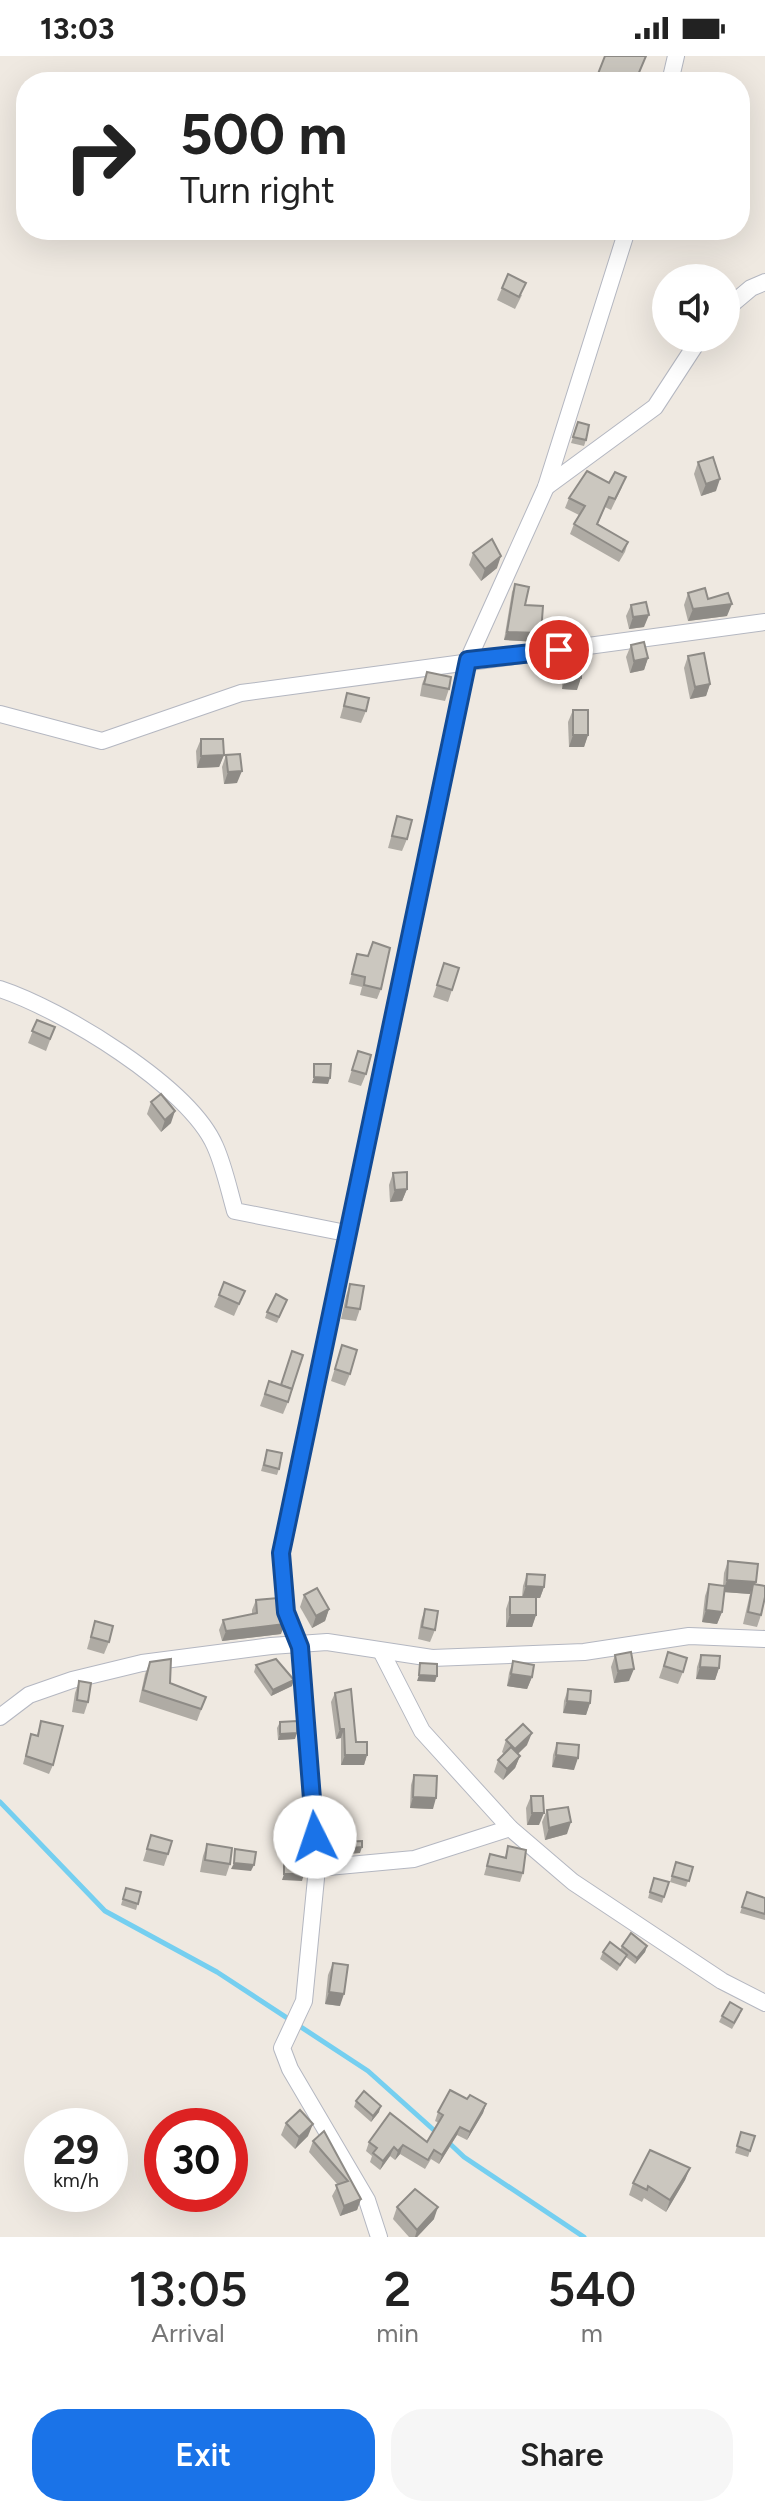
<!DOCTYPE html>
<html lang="en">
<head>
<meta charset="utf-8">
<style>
	body { margin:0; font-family:Figtree,sans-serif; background:#f6f6f6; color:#222; height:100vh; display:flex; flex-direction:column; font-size:30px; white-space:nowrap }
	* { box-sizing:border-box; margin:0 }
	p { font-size:26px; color:#767676 }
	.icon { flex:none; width:44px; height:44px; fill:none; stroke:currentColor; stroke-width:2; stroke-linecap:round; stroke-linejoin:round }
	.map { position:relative; height:2181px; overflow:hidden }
	.drawer { display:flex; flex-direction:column; background:#fff; flex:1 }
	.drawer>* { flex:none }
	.guide { position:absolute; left:16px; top:16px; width:734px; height:168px; border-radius:32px; box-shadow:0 8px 32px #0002; background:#fff; color:#222; overflow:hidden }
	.buttons { position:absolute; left:652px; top:208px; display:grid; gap:16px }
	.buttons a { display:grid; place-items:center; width:88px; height:88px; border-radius:50%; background:#fff; box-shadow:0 8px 32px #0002; font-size:40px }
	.speed { position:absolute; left:24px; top:2052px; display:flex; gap:16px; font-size:40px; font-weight:700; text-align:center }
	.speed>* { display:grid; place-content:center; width:104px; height:104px; border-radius:50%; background:#fff; box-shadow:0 8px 32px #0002; line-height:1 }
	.speed small { font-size:20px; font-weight:400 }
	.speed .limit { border:12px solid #d22; background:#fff; color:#111 }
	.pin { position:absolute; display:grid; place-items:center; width:68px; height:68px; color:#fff; margin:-34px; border:4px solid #fff; border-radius:50%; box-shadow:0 2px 8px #0007 }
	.me { position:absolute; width:88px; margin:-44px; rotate:356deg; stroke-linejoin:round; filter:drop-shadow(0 0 6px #0008) }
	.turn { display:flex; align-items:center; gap:28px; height:168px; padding:0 32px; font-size:36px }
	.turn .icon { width:104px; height:104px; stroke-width:2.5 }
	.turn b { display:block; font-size:56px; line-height:68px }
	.eta { display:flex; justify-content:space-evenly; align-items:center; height:136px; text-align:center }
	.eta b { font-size:48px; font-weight:600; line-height:56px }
	.primary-button { display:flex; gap:16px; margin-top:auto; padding:16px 32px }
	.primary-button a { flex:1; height:92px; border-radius:32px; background:#1a73e8; color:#fff; font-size:32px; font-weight:600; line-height:92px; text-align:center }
	.primary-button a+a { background:#f6f6f6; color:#222 }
	.status { display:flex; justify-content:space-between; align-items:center; height:56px; padding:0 40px; background:#fff; direction:ltr }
	.status svg { height:22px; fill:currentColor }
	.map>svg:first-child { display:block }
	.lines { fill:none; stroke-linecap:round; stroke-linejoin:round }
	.stream { stroke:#75cff0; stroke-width:5 }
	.street-casing { stroke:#b4b7c1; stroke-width:18 }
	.street { stroke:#fff; stroke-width:16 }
	.wall { fill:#afaba4 }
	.shaded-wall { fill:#8e8b86 }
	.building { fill:#cbc7bf; stroke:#8e8b86; stroke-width:2 }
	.route-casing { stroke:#114b97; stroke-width:20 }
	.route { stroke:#1a73e8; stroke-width:14 }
</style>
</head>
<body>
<div class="status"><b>13:03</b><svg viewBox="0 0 49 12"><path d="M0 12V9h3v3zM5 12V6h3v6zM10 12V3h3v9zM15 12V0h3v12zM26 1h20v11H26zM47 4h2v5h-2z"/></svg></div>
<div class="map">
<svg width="765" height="2181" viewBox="0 0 765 2181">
	<rect width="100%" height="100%" fill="#efe9e1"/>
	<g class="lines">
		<!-- stream -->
		<g class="stream">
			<polyline points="0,1746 105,1855 217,1916 368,2015 436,2076"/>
			<polyline points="447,2085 464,2101 584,2181"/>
		</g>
		<!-- street casing -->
		<g class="street-casing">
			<g id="street">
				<polyline points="670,26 676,0"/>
				<polyline points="726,253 751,232 765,226"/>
				<polyline points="546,431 655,351 700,282"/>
				<polyline points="0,658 102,685 241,637 765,566"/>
				<path d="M0,933C61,953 189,1030 215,1090C224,1110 229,1134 235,1155L346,1177"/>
				<polyline points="381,1595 422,1675 510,1772 573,1826 722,1925 765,1947"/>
				<polyline points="0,1661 29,1639 72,1624 142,1607 271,1590 327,1586 432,1602 584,1596 689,1580 765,1583"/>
				<polyline points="317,1812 414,1803 510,1772"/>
				<polyline points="379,2181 367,2144 290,2013 282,1992 304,1945 317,1812 300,1591 286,1556 281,1497 468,604 546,431 627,174"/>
			</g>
		</g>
		<!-- street -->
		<use href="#street" class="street"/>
	</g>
	<!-- wall -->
	<g class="wall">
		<polygon points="502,232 522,239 515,253 497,244"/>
		<polygon points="578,366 586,384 584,390 571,387"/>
		<polygon points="698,406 716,435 701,440 694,418"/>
		<polygon points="609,427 622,431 611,454 605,451 598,468 628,486 625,496 619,506 570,478 574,468 579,459 565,452 569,442"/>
		<polygon points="473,497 497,512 481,525 469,509"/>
		<polygon points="515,528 541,577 538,586 504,584 512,536"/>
		<polygon points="688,537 708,543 727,560 688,565 684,549"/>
		<polygon points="631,549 644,571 629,573 626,560"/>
		<polygon points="631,589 648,602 644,614 630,617 626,601"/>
		<polygon points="567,597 577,634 562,633 563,609"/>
		<polygon points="688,600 710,628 706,640 690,643 684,612"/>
		<polygon points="427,616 449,633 445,645 420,640 422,628"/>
		<polygon points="347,637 366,655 361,667 340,662"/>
		<polygon points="573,654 588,679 584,691 569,691 568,666"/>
		<polygon points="201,683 224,699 219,711 197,712 196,695"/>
		<polygon points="226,699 237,727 224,728 222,711"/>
		<polygon points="397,760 407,783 402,795 388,792"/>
		<polygon points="357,898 381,933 377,943 360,939 362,931 349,928"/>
		<polygon points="444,907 452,934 448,946 433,941"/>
		<polygon points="37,964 55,971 46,995 28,987"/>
		<polygon points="358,995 366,1018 361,1030 348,1026"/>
		<polygon points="151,1046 171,1067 161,1076 147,1058"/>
		<polygon points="393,1117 407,1133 402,1145 390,1146 389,1129"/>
		<polygon points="350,1228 360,1253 356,1265 341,1263 346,1240"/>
		<polygon points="245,1235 234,1260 214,1251 219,1239"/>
		<polygon points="287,1244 277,1267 265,1262 267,1256"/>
		<polygon points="342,1289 350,1318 345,1330 331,1325"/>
		<polygon points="269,1325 288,1346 283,1358 260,1350"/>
		<polygon points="267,1394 279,1413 277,1419 261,1415"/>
		<polygon points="728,1505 756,1529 761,1559 757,1571 743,1568 750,1538 724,1536 722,1556 717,1568 702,1566 705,1540 709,1528 723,1530 724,1517"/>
		<polygon points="527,1518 544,1531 540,1542 536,1542 536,1559 532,1571 506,1571 506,1553 510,1541 522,1541 523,1530"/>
		<polygon points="304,1539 329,1553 325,1565 312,1572 300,1551"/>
		<polygon points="256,1544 281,1578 222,1585 219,1574 223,1564 252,1558 252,1554"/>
		<polygon points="425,1553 435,1574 430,1586 418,1583 421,1565"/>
		<polygon points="95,1565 109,1586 104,1598 87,1593"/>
		<polygon points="668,1596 683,1616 678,1628 659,1622"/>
		<polygon points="615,1599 629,1625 614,1627 611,1611"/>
		<polygon points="701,1599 719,1612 715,1624 696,1623 697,1611"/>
		<polygon points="513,1605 532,1621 527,1633 507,1630 509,1617"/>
		<polygon points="150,1606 170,1627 206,1641 197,1665 139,1646 145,1618"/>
		<polygon points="256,1609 292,1630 271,1640 254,1616"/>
		<polygon points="79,1625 88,1646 84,1658 72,1656 75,1637"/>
		<polygon points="568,1633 590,1647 586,1659 563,1657 564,1645"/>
		<polygon points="335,1637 356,1686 367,1699 364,1709 341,1709 341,1682 336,1683 331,1646"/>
		<polygon points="41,1665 53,1709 49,1718 23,1708 31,1678 37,1679"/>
		<polygon points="280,1666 295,1683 278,1684 277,1672"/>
		<polygon points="506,1684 527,1689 518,1698 520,1700 515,1712 503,1724 494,1716 498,1704 504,1698 502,1696"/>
		<polygon points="557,1687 574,1714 552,1711 553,1699"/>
		<polygon points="414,1719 433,1753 410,1752 411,1729"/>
		<polygon points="531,1740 539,1769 527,1769 526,1752"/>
		<polygon points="547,1754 567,1778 545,1784 542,1766"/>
		<polygon points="151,1779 168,1798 164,1810 143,1805"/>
		<polygon points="207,1788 230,1808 226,1820 200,1816 203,1800"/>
		<polygon points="508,1790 523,1817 520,1826 484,1819 490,1798 505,1801"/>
		<polygon points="676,1806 693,1811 686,1831 670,1826"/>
		<polygon points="654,1822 669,1826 662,1847 648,1842"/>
		<polygon points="126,1832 141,1836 136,1854 121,1849"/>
		<polygon points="747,1836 765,1842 765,1864 740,1857"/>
		<polygon points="622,1890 647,1890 645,1896 635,1908 626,1901 617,1915 600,1903 603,1896 620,1894"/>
		<polygon points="333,1907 340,1950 325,1948 328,1919"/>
		<polygon points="740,1959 732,1973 719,1966 722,1960"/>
		<polygon points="467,2043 486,2048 483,2057 467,2084 457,2079 439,2108 431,2103 425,2113 400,2098 395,2104 390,2100 380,2114 370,2106 372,2100 366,2095 369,2086 427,2086 439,2067 435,2065 438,2056"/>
		<polygon points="356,2045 379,2056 371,2066 354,2051"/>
		<polygon points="286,2067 308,2080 295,2093 281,2079"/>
		<polygon points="324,2075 361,2143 357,2154 340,2160 332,2140 338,2129 309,2096 313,2085"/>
		<polygon points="741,2076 755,2080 748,2101 735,2097"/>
		<polygon points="690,2112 685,2124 666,2156 644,2142 642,2146 629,2139 633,2127"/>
		<polygon points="397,2151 434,2163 417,2181 409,2181 393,2163"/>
	</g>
	<!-- shaded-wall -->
	<g class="shaded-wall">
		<polygon points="720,423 716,435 701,440 706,428"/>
		<polygon points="501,500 497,512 481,525 485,513"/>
		<polygon points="732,548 727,560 688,565 693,553"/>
		<polygon points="649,559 644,571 629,573 633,561"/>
		<polygon points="507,576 541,577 538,586 504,584"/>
		<polygon points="648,602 644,614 630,617 634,605"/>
		<polygon points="566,621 581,622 577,634 562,633"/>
		<polygon points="710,628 706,640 690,643 695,631"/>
		<polygon points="573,679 588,679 584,691 569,691"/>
		<polygon points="224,699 219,711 197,712 201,700"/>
		<polygon points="242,715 237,727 224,728 228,716"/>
		<polygon points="314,1021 330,1022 328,1028 312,1027"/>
		<polygon points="175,1055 171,1067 161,1076 165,1064"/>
		<polygon points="407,1133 402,1145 390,1146 395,1134"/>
		<polygon points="727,1524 756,1526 752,1538 753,1528 750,1538 723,1536"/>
		<polygon points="526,1530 544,1531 540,1542 522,1542"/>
		<polygon points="329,1553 325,1565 312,1572 316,1560"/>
		<polygon points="706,1554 722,1556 717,1568 702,1566"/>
		<polygon points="510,1559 536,1559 532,1571 506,1571"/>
		<polygon points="285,1568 281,1578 222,1585 226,1575"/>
		<polygon points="700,1611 719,1612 715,1624 696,1623"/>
		<polygon points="634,1613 629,1625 614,1627 618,1615"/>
		<polygon points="511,1618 532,1621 527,1633 507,1630"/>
		<polygon points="419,1619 437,1620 435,1626 417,1625"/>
		<polygon points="294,1624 292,1630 271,1640 273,1634"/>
		<polygon points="567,1645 590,1647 586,1659 563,1657"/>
		<polygon points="340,1673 344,1673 341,1682 336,1683"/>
		<polygon points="297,1677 295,1683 278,1684 280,1678"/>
		<polygon points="532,1677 527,1689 510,1705 515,1693"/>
		<polygon points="345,1699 367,1699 364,1709 341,1709"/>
		<polygon points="556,1699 578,1702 574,1714 552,1711"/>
		<polygon points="520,1700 515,1712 503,1724 507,1713"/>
		<polygon points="413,1741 436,1742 433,1753 410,1752"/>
		<polygon points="532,1757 544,1757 539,1769 527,1769"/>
		<polygon points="571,1766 567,1778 545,1784 549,1772"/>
		<polygon points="362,1791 360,1797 339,1799 341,1793"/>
		<polygon points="234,1807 254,1809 251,1815 231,1813"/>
		<polygon points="284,1818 304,1818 302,1825 282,1824"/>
		<polygon points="647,1890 645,1896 635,1908 637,1902"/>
		<polygon points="329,1936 344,1938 340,1950 325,1948"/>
		<polygon points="486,2048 483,2057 467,2084 470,2076"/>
		<polygon points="381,2050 379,2056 371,2066 373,2060"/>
		<polygon points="313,2068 308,2080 295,2093 299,2081"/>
		<polygon points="460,2071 457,2079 439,2108 442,2099"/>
		<polygon points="403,2089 400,2098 395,2104 398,2095"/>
		<polygon points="394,2091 390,2100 380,2114 383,2105"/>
		<polygon points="690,2112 685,2124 666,2156 670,2144"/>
		<polygon points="361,2143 357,2154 340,2160 344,2150"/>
		<polygon points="438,2151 434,2163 417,2181 415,2181 417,2174"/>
	</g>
	<!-- building -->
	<g class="building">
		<polygon points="605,0 646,0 635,26 605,26 596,23"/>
		<polygon points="508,218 526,227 519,241 502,232"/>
		<polygon points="578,366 589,369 586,384 573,381"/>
		<polygon points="713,401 720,423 706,428 698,406"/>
		<polygon points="587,415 609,427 615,416 626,421 615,443 609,441 597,468 628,486 622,496 574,468 585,450 569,442"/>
		<polygon points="492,483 501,500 485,513 473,497"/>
		<polygon points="515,528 529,531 525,549 543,550 541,577 507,576"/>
		<polygon points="705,532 708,543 728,537 732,548 693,553 688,537"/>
		<polygon points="646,546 649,559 633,561 631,549"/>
		<polygon points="644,586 648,602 634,605 631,589"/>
		<polygon points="567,597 582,598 581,622 566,621"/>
		<polygon points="704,597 710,628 695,631 688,600"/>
		<polygon points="427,616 451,621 449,633 424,628"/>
		<polygon points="347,637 369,642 366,655 344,650"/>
		<rect x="573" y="654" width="15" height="25"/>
		<polygon points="201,683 223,683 224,699 201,700"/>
		<polygon points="240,698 242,715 228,716 226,699"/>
		<polygon points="397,760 412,764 407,783 392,780"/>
		<polygon points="373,886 390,892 381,933 364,929 365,921 352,918 357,898 368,900"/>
		<polygon points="444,907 459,912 452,934 437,929"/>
		<polygon points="37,964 55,971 50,983 32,975"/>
		<polygon points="358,995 371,999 366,1018 352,1014"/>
		<polygon points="314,1008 331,1008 330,1022 314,1021"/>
		<polygon points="161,1038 175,1055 165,1064 151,1046"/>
		<polygon points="407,1116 407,1133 395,1134 393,1117"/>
		<polygon points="224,1226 245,1235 239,1248 219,1239"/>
		<polygon points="350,1228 364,1230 360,1253 346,1251"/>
		<polygon points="276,1238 287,1244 279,1261 267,1256"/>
		<polygon points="342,1289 357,1294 350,1318 335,1313"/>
		<polygon points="292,1295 303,1299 292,1333 281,1329"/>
		<polygon points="269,1325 292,1333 288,1346 265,1338"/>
		<polygon points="267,1394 282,1397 279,1413 264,1409"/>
		<polygon points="728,1505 758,1508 756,1526 727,1524"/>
		<polygon points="527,1518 545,1519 544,1531 526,1530"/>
		<polygon points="709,1528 725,1530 722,1556 706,1554"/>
		<polygon points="753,1528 765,1530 765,1541 761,1559 748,1556"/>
		<polygon points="317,1532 329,1553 316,1560 304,1539"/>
		<rect x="510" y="1541" width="26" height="18"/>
		<polygon points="278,1542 285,1568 226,1575 223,1564 257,1557 256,1544"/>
		<polygon points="425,1553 438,1555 435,1574 422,1571"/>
		<polygon points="95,1565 113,1570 109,1586 91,1581"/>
		<polygon points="631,1596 634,1613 618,1615 615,1599"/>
		<polygon points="668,1596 687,1602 683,1616 664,1610"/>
		<polygon points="701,1599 720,1600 719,1612 700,1611"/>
		<polygon points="171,1603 170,1627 206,1641 201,1653 143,1634 150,1606"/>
		<polygon points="276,1603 294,1624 273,1634 256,1609"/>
		<polygon points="513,1605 534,1609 532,1621 511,1618"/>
		<polygon points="420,1607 437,1608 437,1620 419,1619"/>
		<polygon points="79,1625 91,1627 88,1646 77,1644"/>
		<polygon points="351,1633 356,1686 367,1686 367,1699 345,1699 344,1673 340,1673 335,1637"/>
		<polygon points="568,1633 591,1635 590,1647 567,1645"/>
		<polygon points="41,1665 63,1670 53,1709 26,1700 31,1678 38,1680"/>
		<polygon points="297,1665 297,1677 280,1678 280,1666"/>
		<polygon points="523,1668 532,1677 515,1693 506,1684"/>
		<polygon points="557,1687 579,1689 578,1702 556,1699"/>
		<polygon points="511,1691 520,1700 507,1713 498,1704"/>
		<polygon points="414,1719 437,1720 436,1742 413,1741"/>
		<polygon points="531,1740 543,1740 544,1757 532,1757"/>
		<polygon points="568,1751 571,1766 549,1772 547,1754"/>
		<polygon points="151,1779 172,1785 168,1798 147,1793"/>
		<polygon points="362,1785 362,1791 341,1793 341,1786"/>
		<polygon points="207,1788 232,1792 230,1808 205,1804"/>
		<polygon points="508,1790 526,1794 523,1817 487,1810 490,1798 506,1802"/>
		<polygon points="235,1793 256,1796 254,1809 234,1807"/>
		<polygon points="284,1804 305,1806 304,1818 284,1818"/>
		<polygon points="676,1806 693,1811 689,1825 672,1820"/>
		<polygon points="654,1822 669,1826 664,1841 650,1836"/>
		<polygon points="126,1832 141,1836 138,1848 123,1843"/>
		<polygon points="747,1836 765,1842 765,1858 742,1851"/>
		<polygon points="631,1877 647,1890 637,1902 622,1890"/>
		<polygon points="610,1886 627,1899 620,1909 603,1896"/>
		<polygon points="333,1907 348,1909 344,1938 329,1936"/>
		<polygon points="730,1946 742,1953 734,1967 722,1960"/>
		<polygon points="450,2034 467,2043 470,2039 486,2048 470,2076 460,2071 442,2099 434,2094 428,2104 403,2089 398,2095 394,2091 383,2105 373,2097 377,2092 369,2086 390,2057 427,2086 443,2059 438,2056"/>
		<polygon points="364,2035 381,2050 373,2060 356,2045"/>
		<polygon points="300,2054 313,2068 299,2081 286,2067"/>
		<polygon points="324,2075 361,2143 344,2150 336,2129 348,2125 313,2085"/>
		<polygon points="741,2076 755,2080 750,2095 737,2090"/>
		<polygon points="650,2094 690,2112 670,2144 648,2130 647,2134 633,2127"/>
		<polygon points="415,2133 438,2151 417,2174 397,2151"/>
	</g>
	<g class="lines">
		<!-- route casing -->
		<g class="route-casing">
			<polyline id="route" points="315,1781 300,1591 286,1556 281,1497 468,604 559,594"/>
		</g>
		<!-- route -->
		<use href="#route" class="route"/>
	</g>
</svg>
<div class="buttons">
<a><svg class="icon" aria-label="sound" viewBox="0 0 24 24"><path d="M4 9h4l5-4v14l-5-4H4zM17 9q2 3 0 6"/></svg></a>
</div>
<div class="speed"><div>29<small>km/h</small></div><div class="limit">30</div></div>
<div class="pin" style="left:559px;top:594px;background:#d93025"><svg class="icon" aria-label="arrive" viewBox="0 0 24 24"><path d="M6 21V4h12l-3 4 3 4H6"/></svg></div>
<svg class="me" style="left:315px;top:1781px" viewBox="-20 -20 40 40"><circle r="19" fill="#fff"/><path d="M0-13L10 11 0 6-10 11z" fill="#1a73e8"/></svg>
<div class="guide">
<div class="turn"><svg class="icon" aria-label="right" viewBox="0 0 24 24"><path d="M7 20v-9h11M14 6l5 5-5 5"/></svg><div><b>500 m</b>Turn right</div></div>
</div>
</div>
<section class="drawer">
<div class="eta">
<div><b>13:05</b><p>Arrival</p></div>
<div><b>2</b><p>min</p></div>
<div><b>540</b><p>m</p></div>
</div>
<div class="primary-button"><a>Exit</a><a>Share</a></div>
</section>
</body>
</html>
